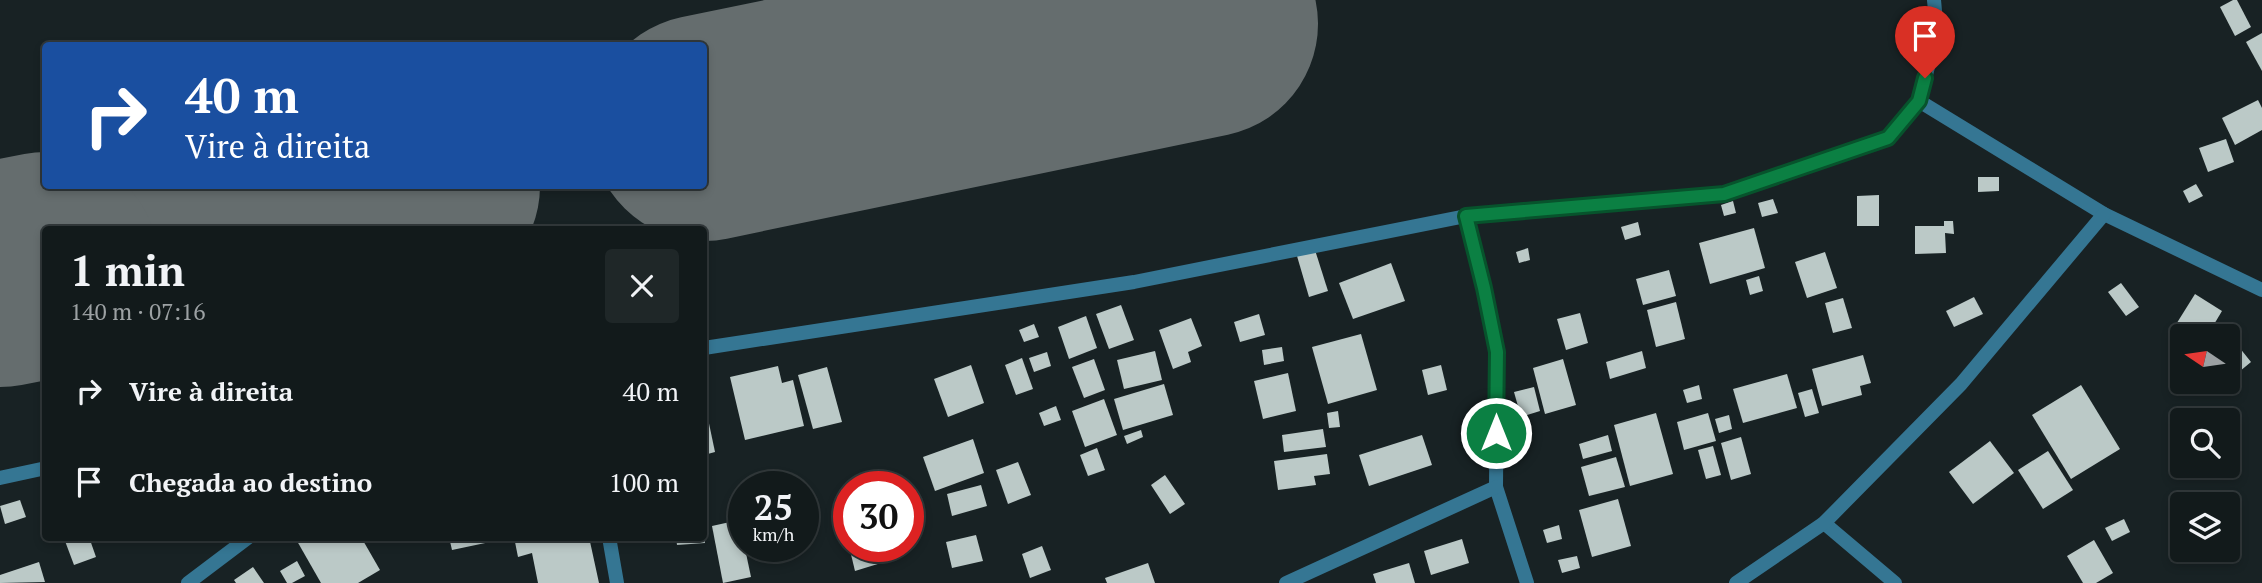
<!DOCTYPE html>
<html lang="pt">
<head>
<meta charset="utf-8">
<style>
	body { margin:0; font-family:"PT Serif",serif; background:#1f2728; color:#f1f3f6; height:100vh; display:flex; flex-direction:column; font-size:26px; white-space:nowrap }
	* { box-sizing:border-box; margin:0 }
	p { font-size:23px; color:#9ca1a3 }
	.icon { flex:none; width:38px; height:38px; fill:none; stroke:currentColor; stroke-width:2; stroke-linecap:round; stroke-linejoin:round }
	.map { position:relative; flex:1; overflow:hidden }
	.sheet { position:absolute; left:42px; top:226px; width:665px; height:315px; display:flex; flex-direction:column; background:#121a1b; border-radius:7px; box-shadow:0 4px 10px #0003,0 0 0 2px #31383a }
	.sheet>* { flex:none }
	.guide { position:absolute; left:42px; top:42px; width:665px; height:147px; border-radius:7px; box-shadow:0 4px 10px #0003,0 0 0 2px #31383a; background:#1a4fa0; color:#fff; overflow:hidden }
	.needle { width:46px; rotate:283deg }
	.fabs { position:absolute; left:2170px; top:324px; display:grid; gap:14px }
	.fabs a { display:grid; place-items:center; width:70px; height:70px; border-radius:7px; background:#121a1b; box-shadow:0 4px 10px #0003,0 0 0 2px #31383a; font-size:35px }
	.speed { position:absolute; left:728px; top:471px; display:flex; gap:14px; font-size:35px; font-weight:700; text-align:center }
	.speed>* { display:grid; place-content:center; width:91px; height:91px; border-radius:50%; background:#121a1b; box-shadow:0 4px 10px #0003,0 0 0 2px #31383a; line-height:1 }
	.speed small { font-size:18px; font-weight:400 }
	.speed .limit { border:10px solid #d22; background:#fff; color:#111 }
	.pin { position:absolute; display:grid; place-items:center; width:60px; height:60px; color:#fff; margin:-72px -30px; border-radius:50% 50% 50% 0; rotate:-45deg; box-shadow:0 0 7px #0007 }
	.pin .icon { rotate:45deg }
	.me { position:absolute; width:77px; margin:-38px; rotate:0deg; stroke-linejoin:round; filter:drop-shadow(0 0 5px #0008) }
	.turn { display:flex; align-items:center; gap:24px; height:147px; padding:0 28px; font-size:32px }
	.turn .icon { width:91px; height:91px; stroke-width:2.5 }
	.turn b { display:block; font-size:49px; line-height:60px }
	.round { display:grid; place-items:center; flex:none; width:74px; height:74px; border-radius:7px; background:#1f2728 }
	.summary { display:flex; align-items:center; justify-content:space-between; height:119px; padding:0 28px }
	h1 { font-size:42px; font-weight:700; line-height:52px }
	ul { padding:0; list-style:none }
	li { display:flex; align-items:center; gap:21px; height:91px; padding:0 28px }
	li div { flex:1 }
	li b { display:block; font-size:26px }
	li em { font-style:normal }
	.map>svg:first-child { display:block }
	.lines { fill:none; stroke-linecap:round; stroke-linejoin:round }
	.runway { stroke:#656d6e; stroke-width:226 }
	.building { fill:#bbc9c7 }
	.minor { stroke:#357693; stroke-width:14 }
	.route-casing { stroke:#07532c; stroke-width:18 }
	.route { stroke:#0b8043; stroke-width:12 }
</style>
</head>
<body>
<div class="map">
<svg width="2262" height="583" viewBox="0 0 2262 583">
	<rect width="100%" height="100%" fill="#182224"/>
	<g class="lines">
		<!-- runway -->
		<g class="runway">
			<polyline points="704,128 1205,24"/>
			<polyline points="216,229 427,186"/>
			<polyline points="0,274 46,265"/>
		</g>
	</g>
	<!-- building -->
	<g class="building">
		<polygon points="2233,0 2237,0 2251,27 2235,36 2220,7"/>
		<polygon points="2262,33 2262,71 2246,42"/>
		<polygon points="2258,100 2262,108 2262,130 2235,145 2222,118"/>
		<polygon points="2226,139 2234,162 2208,172 2199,148"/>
		<polygon points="1978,177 1999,177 1999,191 1978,192"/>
		<polygon points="2196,184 2203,196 2189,203 2183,191"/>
		<polygon points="1879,195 1879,226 1857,226 1857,196"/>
		<polygon points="1773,199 1778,213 1762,217 1758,203"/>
		<polygon points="1733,201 1736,213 1724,216 1721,205"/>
		<polygon points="1944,221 1953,221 1954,234 1945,233 1946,253 1915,254 1915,226 1944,226"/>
		<polygon points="1638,222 1641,235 1625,240 1621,227"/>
		<polygon points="1754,228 1765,268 1710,284 1699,243"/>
		<polygon points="1528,248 1530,260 1519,263 1516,252"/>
		<polygon points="1315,250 1328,291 1309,297 1297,256"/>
		<polygon points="1825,252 1837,288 1807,298 1795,262"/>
		<polygon points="1391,263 1405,301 1353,319 1339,283"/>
		<polygon points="1669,270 1676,296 1643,305 1636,279"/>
		<polygon points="1759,276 1763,291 1750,295 1746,280"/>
		<polygon points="2121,283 2139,307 2126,316 2108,292"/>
		<polygon points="2195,294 2222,311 2207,336 2191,336 2175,326"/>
		<polygon points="1974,297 1983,314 1954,327 1946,311"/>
		<polygon points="1843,298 1852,328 1833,333 1825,303"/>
		<polygon points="1676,302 1685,339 1656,347 1647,310"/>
		<polygon points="1121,305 1134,340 1109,349 1096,314"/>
		<polygon points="1580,313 1588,343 1566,350 1557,319"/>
		<polygon points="1259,314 1265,335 1240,342 1234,322"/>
		<polygon points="1086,316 1097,348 1069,359 1058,327"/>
		<polygon points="1191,318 1202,346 1188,352 1191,362 1173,369 1159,330"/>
		<polygon points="1034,324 1039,337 1024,342 1019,330"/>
		<polygon points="2227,332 2251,362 2228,381 2228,336 2223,336"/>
		<polygon points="1361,334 1377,390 1328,404 1312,347"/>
		<polygon points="1282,347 1284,361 1264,365 1262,350"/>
		<polygon points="1155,351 1162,380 1124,389 1117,360"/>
		<polygon points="1642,351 1646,368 1610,379 1606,362"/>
		<polygon points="1047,352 1051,366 1034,372 1029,358"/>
		<polygon points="1863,355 1871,383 1860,386 1862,395 1822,406 1812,369"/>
		<polygon points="1022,358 1033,389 1016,395 1005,365"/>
		<polygon points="1094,359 1105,390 1084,398 1072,367"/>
		<polygon points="1563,359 1576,405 1545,414 1533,368"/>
		<polygon points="971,365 984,403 948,417 934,379"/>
		<polygon points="1441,365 1447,390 1428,395 1422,370"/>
		<polygon points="778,366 782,383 793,380 804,426 745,440 730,377"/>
		<polygon points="827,367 842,422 813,429 798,375"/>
		<polygon points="1288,373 1296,411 1263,419 1254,381"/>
		<polygon points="1787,374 1797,408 1743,423 1733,389"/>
		<polygon points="1164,384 1173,415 1123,430 1114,399"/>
		<polygon points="1699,385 1702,399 1687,403 1683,390"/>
		<polygon points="2081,385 2120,449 2071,479 2032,415"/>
		<polygon points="1534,387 1540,411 1521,417 1514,392"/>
		<polygon points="1812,389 1819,413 1805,417 1798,393"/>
		<polygon points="1104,399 1117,435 1085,447 1072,411"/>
		<polygon points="1056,406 1061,420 1044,426 1039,413"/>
		<polygon points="1338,411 1340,427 1329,428 1327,413"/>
		<polygon points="1656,413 1673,474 1630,486 1614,425"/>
		<polygon points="1708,413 1716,441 1684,450 1677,422"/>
		<polygon points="707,414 715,452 704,455 704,415"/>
		<polygon points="1729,415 1732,429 1719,433 1715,419"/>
		<polygon points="1323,429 1326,447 1284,452 1282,435"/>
		<polygon points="1141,430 1143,437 1127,444 1124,436"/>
		<polygon points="1422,435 1432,465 1369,486 1359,455"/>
		<polygon points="1608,435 1612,451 1583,459 1579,444"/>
		<polygon points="1741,437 1751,474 1731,480 1721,443"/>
		<polygon points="973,439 984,473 935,491 923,457"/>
		<polygon points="1990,441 2014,473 1973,504 1949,472"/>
		<polygon points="1713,446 1721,475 1706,479 1698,450"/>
		<polygon points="1097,448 1105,470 1088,476 1080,455"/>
		<polygon points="2048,451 2073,490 2043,509 2018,470"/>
		<polygon points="1327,454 1330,474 1314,476 1316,485 1278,490 1274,461"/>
		<polygon points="1616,457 1625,487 1589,496 1581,467"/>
		<polygon points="1018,462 1031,495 1008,504 996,470"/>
		<polygon points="1165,475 1185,504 1170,514 1151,485"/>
		<polygon points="981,485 987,506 952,516 947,494"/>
		<polygon points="1618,499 1631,546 1592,557 1579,510"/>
		<polygon points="20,500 26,517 5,524 0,506"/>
		<polygon points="2124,519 2130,532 2112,541 2105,528"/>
		<polygon points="739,520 751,577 723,583 712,526"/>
		<polygon points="1559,525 1562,539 1547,543 1543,530"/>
		<polygon points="976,535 983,561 952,568 946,542"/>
		<polygon points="75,537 89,537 96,557 74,565 65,541"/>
		<polygon points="304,537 361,537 380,570 358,583 321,583 297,541"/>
		<polygon points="449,537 489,537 490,542 452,550"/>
		<polygon points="514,537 589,537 599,583 538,583 532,553 518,557"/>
		<polygon points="676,537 704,537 705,543 677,545"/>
		<polygon points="1462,539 1469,563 1431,575 1424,551"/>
		<polygon points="2094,540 2113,573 2096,583 2083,583 2067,556"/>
		<polygon points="849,546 890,546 894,559 855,571"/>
		<polygon points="1042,546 1051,570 1030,578 1022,554"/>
		<polygon points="1577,556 1580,568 1562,573 1558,560"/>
		<polygon points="297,561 305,576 292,583 287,583 280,571"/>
		<polygon points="39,562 45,582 0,583 0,575"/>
		<polygon points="1148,563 1155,583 1107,583 1105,578"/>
		<polygon points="1409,563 1415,583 1376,583 1373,574"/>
		<polygon points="253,567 264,583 236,583 234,580"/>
	</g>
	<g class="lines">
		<!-- minor -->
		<g class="minor">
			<polyline points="1919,101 2104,214 2262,290"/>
			<polyline points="1466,216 1484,288 1497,352 1496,487 1527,583"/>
			<polyline points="704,348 1134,282 1466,216 1724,194 1888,138 1919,101 1937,33 1934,0"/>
			<polyline points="0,478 46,468"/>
			<polyline points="1824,523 1895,583"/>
			<polyline points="609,537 617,583"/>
			<polyline points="188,583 249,537"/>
			<polyline points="1286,583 1496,487"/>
			<polyline points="1736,583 1824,523 1961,384 2104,214"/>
		</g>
	</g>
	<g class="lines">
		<!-- route casing -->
		<g class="route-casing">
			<polyline id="route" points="1496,433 1497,352 1484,288 1466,216 1724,194 1888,138 1919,101 1925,78"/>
		</g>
		<!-- route -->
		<use href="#route" class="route"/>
	</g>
</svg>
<div class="fabs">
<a><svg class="needle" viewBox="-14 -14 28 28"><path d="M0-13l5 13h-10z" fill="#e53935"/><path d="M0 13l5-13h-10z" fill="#9ca1a3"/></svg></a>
<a><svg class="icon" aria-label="search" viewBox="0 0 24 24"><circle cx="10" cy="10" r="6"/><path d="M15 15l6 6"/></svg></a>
<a><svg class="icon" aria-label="layers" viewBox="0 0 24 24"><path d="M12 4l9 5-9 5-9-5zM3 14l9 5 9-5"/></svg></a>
</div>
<div class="speed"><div>25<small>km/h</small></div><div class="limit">30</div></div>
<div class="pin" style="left:1925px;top:78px;background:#d93025"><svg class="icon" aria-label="arrive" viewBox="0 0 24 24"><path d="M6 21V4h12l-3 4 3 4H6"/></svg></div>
<svg class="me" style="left:1496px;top:433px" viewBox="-20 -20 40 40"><circle r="17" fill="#0b8043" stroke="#fff" stroke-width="3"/><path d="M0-11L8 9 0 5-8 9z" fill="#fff"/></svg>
<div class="guide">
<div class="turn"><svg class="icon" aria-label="right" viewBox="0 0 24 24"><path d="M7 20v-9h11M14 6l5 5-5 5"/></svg><div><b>40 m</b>Vire à direita</div></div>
</div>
<section class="sheet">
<div class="summary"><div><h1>1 min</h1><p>140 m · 07:16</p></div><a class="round"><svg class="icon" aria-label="close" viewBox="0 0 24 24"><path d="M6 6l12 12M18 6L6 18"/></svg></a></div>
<ul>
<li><svg class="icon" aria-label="right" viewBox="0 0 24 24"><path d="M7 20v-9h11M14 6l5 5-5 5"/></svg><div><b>Vire à direita</b></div><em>40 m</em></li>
<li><svg class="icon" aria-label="arrive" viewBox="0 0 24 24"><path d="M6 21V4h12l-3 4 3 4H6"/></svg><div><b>Chegada ao destino</b></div><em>100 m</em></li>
</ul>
</section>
</div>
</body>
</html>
